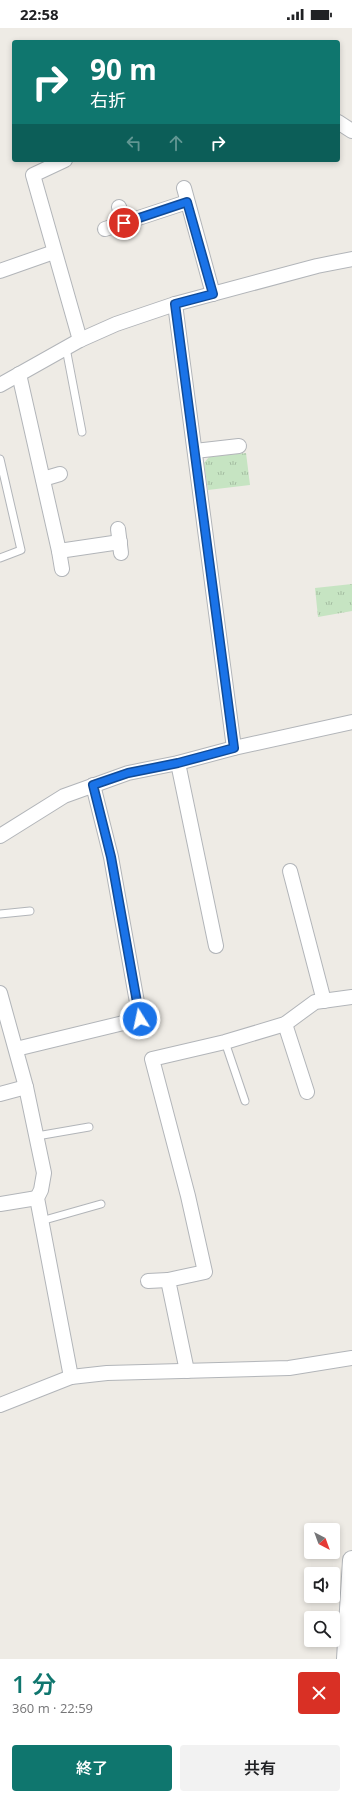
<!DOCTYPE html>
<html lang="ja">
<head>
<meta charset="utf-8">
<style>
	body { margin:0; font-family:"Open Sans","Noto Sans JP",sans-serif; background:#f2f2f2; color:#202124; height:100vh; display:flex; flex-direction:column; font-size:15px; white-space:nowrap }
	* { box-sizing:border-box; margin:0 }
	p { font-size:13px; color:#757577 }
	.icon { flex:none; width:22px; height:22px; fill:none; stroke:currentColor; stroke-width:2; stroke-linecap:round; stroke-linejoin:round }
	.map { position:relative; height:1631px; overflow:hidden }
	.details { display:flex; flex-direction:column; background:#fff; flex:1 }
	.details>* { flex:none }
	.guide { position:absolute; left:12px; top:12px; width:328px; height:122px; border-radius:4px; box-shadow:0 2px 6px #0003; background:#0f766e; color:#fff; overflow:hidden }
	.needle { width:26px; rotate:139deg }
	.tools { position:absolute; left:304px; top:1495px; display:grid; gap:8px }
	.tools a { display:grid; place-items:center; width:36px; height:36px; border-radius:4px; background:#fff; box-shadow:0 2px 6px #0003; font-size:20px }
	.pin { position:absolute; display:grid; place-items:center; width:34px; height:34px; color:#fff; margin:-17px; border:2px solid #fff; border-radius:50%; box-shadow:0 1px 4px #0007 }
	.me { position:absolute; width:44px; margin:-22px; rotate:350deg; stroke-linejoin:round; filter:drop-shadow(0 0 3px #0008) }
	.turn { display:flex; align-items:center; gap:14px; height:84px; padding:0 12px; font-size:18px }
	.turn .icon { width:52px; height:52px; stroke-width:2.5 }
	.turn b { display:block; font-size:28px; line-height:34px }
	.lanes { display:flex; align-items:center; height:38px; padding:0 12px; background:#0003; justify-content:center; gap:20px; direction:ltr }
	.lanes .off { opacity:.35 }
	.round { display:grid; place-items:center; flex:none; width:42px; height:42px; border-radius:4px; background:#f2f2f2 }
	.overview { display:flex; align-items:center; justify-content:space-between; height:68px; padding:0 12px }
	h1 { font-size:24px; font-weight:600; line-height:30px; color:#0f766e }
	.cta { display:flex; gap:8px; margin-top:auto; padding:8px 12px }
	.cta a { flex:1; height:46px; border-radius:4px; background:#0f766e; color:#fff; font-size:16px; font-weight:600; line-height:46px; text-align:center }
	.cta a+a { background:#f2f2f2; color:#202124 }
	.status { display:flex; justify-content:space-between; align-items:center; height:28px; padding:0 20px; background:#fff; direction:ltr }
	.status svg { height:11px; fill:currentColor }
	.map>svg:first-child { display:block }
	.park { fill:url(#park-tufts) }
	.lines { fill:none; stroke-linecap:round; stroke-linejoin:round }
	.service-casing { stroke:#b2b5b9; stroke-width:9 }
	.minor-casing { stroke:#b2b5b9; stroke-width:16 }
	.tertiary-casing { stroke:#b2b5b9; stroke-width:20 }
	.service { stroke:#fff; stroke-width:7 }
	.minor { stroke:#fff; stroke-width:14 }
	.tertiary { stroke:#fff; stroke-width:18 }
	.route-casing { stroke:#114b97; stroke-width:10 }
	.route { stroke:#1a73e8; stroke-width:7 }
</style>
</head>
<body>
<div class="status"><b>22:58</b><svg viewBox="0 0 49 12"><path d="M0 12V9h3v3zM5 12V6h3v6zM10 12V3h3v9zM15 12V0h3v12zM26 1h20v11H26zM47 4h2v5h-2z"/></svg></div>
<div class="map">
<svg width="352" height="1631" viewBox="0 0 352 1631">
	<defs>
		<pattern id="park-tufts" width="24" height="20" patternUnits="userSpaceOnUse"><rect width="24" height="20" fill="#c6e4c2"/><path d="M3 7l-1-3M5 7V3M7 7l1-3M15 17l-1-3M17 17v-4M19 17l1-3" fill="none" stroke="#a4bca1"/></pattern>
	</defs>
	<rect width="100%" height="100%" fill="#eeebe5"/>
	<!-- park -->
	<g class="park">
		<polygon points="246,425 250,457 208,462 204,435 209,429"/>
		<polygon points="352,556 352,583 318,589 315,560"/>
	</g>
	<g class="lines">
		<!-- service casing -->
		<g class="service-casing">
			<g id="service">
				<polyline points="66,320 82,404"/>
				<polyline points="0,431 21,522 0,530"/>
				<polyline points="0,886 30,883"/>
				<polyline points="225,1014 245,1073"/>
				<polyline points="37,1108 89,1099"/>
				<polyline points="41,1193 101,1176"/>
			</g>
		</g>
		<!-- minor casing -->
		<g class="minor-casing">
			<g id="minor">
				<polyline points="338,94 352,103"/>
				<polyline points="65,132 33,147 80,312"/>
				<polyline points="184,160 213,266"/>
				<polyline points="119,179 125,195"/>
				<polyline points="105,201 187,174"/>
				<polyline points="0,243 54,224"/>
				<polyline points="175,276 234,720"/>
				<polyline points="19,346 59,523 62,541"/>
				<polyline points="0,357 80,312 116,296 175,276 317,238 352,231"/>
				<polyline points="195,423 239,418"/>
				<polyline points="43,451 60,446"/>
				<polyline points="118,501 121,525"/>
				<polyline points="59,523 120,514"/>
				<polyline points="178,735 216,918"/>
				<polyline points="0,808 64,768 128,745 178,735 234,720 352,694"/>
				<polyline points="290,843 324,973"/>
				<polyline points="0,965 26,1059 44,1145 41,1162 37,1170 71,1349"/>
				<polyline points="285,996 307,1064"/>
				<polyline points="16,1021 140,991 111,829 93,757"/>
				<polyline points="0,1066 26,1059"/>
				<polyline points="0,1176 37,1170"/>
				<polyline points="148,1253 168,1252"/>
				<polyline points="187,1343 168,1252 205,1244 188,1168 152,1031 225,1014 285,996 315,974 352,969"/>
				<polyline points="0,1377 71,1349 107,1345 289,1340 352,1330"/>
			</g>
		</g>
		<!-- tertiary casing -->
		<g class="tertiary-casing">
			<polyline id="tertiary" points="346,1631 352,1532"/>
		</g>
		<!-- service -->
		<use href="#service" class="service"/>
		<!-- minor -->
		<use href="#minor" class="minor"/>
		<!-- tertiary -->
		<use href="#tertiary" class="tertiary"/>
	</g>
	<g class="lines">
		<!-- route casing -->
		<g class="route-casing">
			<polyline id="route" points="124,195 187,174 213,266 175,276 234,720 178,735 128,745 93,757 111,829 140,991"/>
		</g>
		<!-- route -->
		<use href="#route" class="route"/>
	</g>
</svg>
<div class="tools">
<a><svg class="needle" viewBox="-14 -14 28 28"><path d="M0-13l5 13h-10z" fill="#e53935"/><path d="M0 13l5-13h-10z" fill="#757577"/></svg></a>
<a><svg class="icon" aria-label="sound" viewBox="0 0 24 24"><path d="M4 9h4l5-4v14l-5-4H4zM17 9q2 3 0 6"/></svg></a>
<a><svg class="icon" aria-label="search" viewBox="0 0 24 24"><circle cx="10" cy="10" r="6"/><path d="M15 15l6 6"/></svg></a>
</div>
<div class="pin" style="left:124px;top:195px;background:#d93025"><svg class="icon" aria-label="arrive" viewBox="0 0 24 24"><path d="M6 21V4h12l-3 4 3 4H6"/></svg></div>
<svg class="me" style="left:140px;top:991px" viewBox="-20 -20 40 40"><circle r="17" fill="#1a73e8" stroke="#fff" stroke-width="3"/><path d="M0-11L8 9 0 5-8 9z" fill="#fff"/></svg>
<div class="guide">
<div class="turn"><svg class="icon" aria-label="right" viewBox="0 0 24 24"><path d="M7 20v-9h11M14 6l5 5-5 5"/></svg><div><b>90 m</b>右折</div></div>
<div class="lanes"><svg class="icon off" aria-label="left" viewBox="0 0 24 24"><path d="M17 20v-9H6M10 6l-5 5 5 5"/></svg><svg class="icon off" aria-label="ahead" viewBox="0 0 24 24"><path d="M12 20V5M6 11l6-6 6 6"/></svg><svg class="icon" aria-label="right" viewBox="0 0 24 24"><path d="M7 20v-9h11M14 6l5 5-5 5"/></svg></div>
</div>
</div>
<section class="details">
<div class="overview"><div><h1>1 分</h1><p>360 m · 22:59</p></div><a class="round" style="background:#d93025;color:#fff"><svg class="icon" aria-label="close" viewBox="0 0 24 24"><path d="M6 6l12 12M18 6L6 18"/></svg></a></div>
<div class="cta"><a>終了</a><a>共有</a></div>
</section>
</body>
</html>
